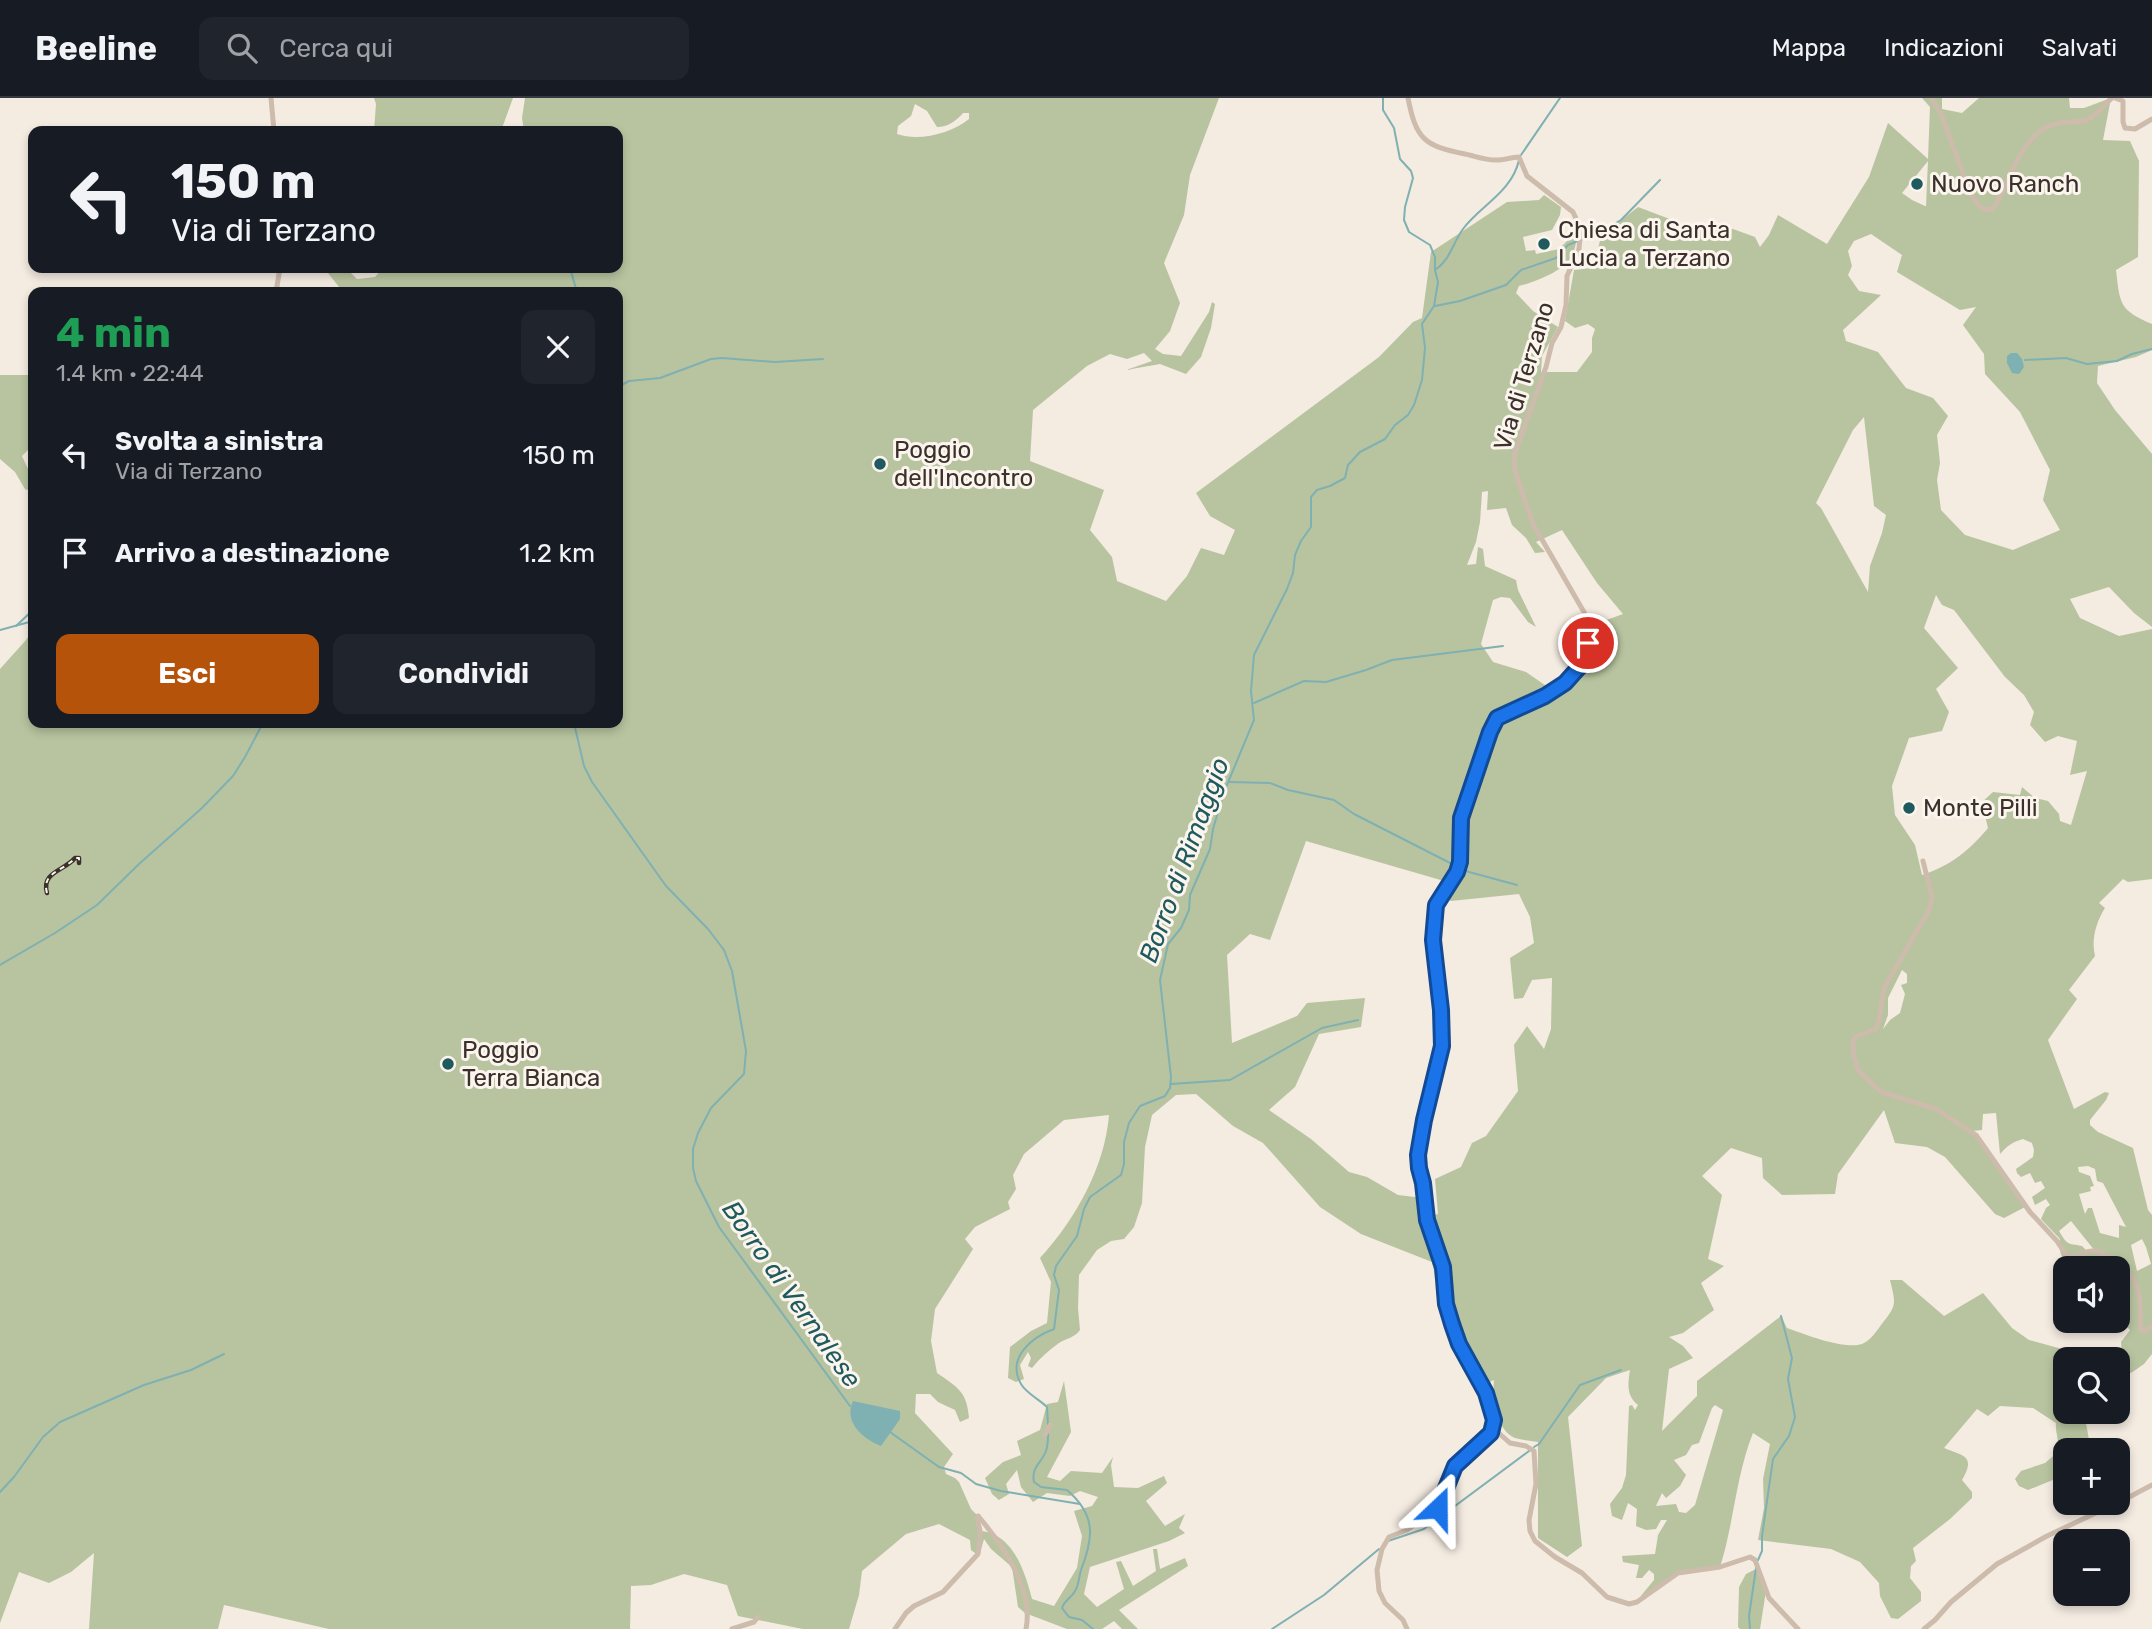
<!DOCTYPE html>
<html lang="it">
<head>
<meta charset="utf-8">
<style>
	body { margin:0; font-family:Rubik,sans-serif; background:#20242c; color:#f1f3f6; height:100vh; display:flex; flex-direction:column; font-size:26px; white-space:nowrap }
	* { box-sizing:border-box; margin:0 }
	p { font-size:23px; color:#9ea1a6 }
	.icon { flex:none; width:38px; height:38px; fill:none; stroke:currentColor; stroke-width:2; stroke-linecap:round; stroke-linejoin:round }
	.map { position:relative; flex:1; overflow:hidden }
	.panel { position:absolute; left:28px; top:189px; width:595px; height:441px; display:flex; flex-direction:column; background:#171b24; border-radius:14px; box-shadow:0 4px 10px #0003 }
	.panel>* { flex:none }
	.hud { position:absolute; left:28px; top:28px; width:595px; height:147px; border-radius:14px; box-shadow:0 4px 10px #0003; background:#171b24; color:#f1f3f6; overflow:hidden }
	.fabs { position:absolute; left:2053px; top:1158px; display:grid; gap:14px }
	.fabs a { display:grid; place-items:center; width:77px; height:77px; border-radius:14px; background:#171b24; box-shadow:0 4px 10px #0003; font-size:35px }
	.pin { position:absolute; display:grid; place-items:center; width:60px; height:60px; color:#fff; margin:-30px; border:4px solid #fff; border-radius:50%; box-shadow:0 2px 7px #0007 }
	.me { position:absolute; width:77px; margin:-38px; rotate:23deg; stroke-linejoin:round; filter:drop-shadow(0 0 5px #0008) }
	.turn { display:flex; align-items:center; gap:24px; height:147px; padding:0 28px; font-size:32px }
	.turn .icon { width:91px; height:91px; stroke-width:2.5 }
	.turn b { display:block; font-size:49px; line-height:60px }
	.round { display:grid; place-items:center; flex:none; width:74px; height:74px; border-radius:14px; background:#20242c }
	.overview { display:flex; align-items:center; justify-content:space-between; height:119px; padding:0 28px }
	h1 { font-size:42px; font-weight:700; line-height:52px; color:#1e9e55 }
	.action { display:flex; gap:14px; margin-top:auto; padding:14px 28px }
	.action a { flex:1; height:80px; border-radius:14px; background:#b45309; color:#fff; font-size:28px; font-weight:700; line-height:80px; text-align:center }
	.action a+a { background:#20242c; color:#f1f3f6 }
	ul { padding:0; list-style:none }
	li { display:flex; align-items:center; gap:21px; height:98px; padding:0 28px }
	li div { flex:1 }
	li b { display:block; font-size:26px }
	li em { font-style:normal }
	header { display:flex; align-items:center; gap:42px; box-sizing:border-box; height:98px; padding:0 35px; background:#171b24; border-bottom:2px solid #363941 }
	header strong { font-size:33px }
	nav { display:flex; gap:38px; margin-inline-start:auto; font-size:24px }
	.search { width:490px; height:63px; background:#20242c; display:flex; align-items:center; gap:18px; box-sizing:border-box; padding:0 24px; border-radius:14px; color:#9ea1a6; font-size:26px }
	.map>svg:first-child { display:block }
	.green { fill:#b8c4a0; fill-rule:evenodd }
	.water { fill:#7fb0b2 }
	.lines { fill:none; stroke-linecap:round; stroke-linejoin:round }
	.stream { stroke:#7fb0b2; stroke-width:2 }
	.street { stroke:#cdbbac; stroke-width:5 }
	.rail-casing { stroke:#3b302b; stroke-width:4.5 }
	.rail { stroke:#fbf5ee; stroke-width:2; stroke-dasharray:5; stroke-linecap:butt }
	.route-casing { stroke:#114b97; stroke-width:18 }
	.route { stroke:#1a73e8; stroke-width:12 }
	.poi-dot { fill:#1f5a5e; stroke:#fbf5ee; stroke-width:2.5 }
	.labels { text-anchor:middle; stroke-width:6; stroke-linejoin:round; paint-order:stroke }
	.poi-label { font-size:24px; fill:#3b302b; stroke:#fbf5ee; text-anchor:start }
	.street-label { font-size:24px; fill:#3b302b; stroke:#fbf5ee }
	.water-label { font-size:26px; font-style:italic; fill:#1f5a5e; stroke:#fbf5ee }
</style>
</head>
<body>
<header>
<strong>Beeline</strong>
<div class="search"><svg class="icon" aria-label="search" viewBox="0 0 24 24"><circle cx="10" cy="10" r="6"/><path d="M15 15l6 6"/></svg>Cerca qui</div>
<nav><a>Mappa</a><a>Indicazioni</a><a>Salvati</a></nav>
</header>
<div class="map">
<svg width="2152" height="1531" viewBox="0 0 2152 1531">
	<rect width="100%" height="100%" fill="#f4ebe1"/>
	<!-- green -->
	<g class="green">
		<polygon points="374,0 513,0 501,33 482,32 480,33 374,33 376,6"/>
		<path d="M525,0H1219L1190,77L1184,117L1164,165L1180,205L1170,233L1155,251L1163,256L1181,258L1209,214L1212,204L1215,206L1211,230L1201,259L1186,276L1160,266L1126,272L1152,263L1144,255L1127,261L1110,256L1087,268L1033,312L1030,363L1104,392L1090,432L1112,459L1117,483L1166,503L1187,478L1201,450L1224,457L1235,432L1210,418L1196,395L1379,259L1413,224L1422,220L1431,154L1507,104L1539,102L1544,97L1561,109L1560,117L1552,132L1523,139L1526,153L1535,152L1536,156L1559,151L1568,142L1577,139C1576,144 1575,151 1573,156C1567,172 1535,184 1519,188L1516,195L1533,213L1558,229L1542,258L1541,274H1577L1592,254V240L1595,231L1588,226L1575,230L1565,223L1574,172L1608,168L1598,151L1601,138L1638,109L1683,126L1733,131L1755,139L1760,149L1769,137L1778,117L1827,146L1869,79L1888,25L1928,61L1930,9L1922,0H1942V11L1962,15L1979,0H2069L2070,10H2084L2111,0L2103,42L2130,43L2139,63L2138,159L2116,172C2120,206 2119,212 2152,226V252L2136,259L2098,268L2097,285L2115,312L2152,356V529L2134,515L2109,489L2070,501L2080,520L2119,538L2152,531V781L2128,784L2123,781L2099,805L2105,810C2096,824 2091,842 2095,858L2069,892L2077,901L2048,942L2074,1011L2105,994L2109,995L2106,1002L2090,1022V1027L2098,1034L2133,1050L2148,1112L2152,1117V1256L2144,1266L2131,1275L2126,1273L2128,1261L2122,1255L2121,1244L2130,1232L2118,1220V1171H2070C2062,1161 2058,1153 2060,1141L2041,1121L2046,1110L2050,1107L2046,1101L2035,1107L2032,1099L2045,1090L2041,1083L2035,1085L2030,1075L2021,1079L2017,1075L2016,1071L2033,1059L2034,1052L2032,1045L2023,1041C2012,1044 2007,1048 2000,1056L1996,1015L1983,1016L1982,1032L1972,1033L2027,1108L2004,1120L1995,1116L1945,1059L1927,1049L1895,1045L1884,1012L1838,1076L1835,1096L1782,1097L1763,1080L1762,1060L1731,1050L1702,1078L1722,1097L1708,1161L1724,1168L1701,1185L1714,1212L1683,1235L1669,1239L1683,1248L1693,1260L1669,1271L1662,1333L1697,1298V1283L1781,1218L1787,1230C1804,1236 1844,1252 1862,1246C1870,1243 1876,1234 1881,1227C1897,1207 1896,1207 1890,1182H1902L1944,1218L1983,1195L2012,1230L2029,1242L2073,1254L2075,1262H2065V1314H2084L2091,1353H2065V1377L2028,1392L2019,1388L2015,1381L2021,1373L2045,1365L2058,1354C2060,1343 2055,1336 2056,1325L2033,1310L2000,1308L1988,1318L1977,1311L1944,1350C1964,1358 1976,1358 1962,1382L1972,1394V1400L1950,1421L1913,1450L1916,1463L1911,1468L1910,1480L1921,1494V1503L1898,1521L1891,1520L1880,1498L1879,1485L1860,1464L1831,1451L1758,1442L1764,1410L1763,1381L1770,1346L1753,1335C1736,1377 1734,1425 1720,1469L1678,1475L1640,1499L1654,1482V1476L1649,1472L1642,1480H1636L1639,1467L1623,1464L1622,1458L1655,1456L1658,1437L1667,1422H1661L1656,1431L1646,1432L1636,1428L1637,1411L1628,1405L1622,1422L1612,1418L1610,1406L1622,1390L1626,1377L1629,1308L1632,1307L1635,1312L1638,1307C1626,1298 1628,1285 1630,1272L1606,1280L1568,1319L1582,1448L1567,1459L1538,1440V1344C1531,1343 1522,1342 1515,1340C1496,1332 1492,1300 1494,1282L1485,1286L1466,1250L1469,1248L1464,1249L1454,1220L1444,1211L1439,1197L1432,1164L1361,1136L1320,1109L1263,1045L1233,1028L1196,996L1176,997L1152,1017L1145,1049L1142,1105L1134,1129L1124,1141L1111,1143L1097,1152L1079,1177L1078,1210L1080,1232C1074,1240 1067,1240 1059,1245C1049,1252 1040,1260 1032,1270L1028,1268L1031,1260L1028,1254L1020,1267L1024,1281L1016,1284L1008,1280L1010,1249L1031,1233L1047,1225L1051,1184L1040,1160C1075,1122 1105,1069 1109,1017L1064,1022L1024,1056L1013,1077L1016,1091L1008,1104L1010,1111L975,1129L965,1141L973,1151L935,1211L931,1243L937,1275C957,1289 967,1293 969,1320L960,1324L955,1312L938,1304L930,1296H916L915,1315L953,1356L944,1369L946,1376L955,1380L959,1384L971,1411L978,1418L980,1433C1013,1435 1025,1474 1032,1501L1054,1508L1077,1470L1082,1438L1074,1413L1092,1408L1098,1399L1080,1393L1070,1398L1047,1395L1033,1404L1021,1389L1017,1372L1006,1386L1009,1396L999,1402L992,1396L985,1380L1003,1364L1021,1357L1017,1343L1040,1332L1047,1306L1058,1304L1064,1283L1071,1334L1047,1379L1060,1383L1071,1373L1102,1375L1113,1359L1111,1367L1114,1389L1138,1390L1164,1378L1167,1385L1146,1403L1165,1428L1185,1416L1179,1430L1185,1435L1169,1443L1090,1469L1084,1496L1097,1509L1124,1491L1116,1464L1121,1463L1133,1488L1156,1473L1153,1451H1157L1160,1471L1185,1460L1188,1468L1119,1512L1138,1531H1122L1114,1523L1102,1531H1067L1025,1515L1018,1509L1012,1469L991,1451L984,1441L979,1458L971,1452L970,1442L939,1426L906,1436L862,1473L859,1497L849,1531H803L738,1518L727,1487L684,1476L651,1487L631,1488L630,1531H329L224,1507L218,1531H89L94,1455L71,1474L49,1485L19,1474L0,1525V571L26,542L33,531V625H618V194H343L324,170H346L357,181L375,179L383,170H618V33H524L522,20ZM915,6L927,13L937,29C948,29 956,23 963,15H969V21C952,35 919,44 897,36L898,28L911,18ZM1928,63L1926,108H1925L1912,102L1902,95ZM1871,136L1902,157L1897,174L1960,212L1976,209L1963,227L1984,256L1985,276L2020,314L2050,372L2043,402L2060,432L2013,452L1965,437L1941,412L1937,382L1940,365L1937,337L1948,318L1933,300L1906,290L1878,254L1846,243L1843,232L1881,197L1859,193L1848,177L1852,168L1848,153L1854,143ZM1864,319L1874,408L1886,417L1882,435L1870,468L1868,494L1821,410L1816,405L1853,332ZM1488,393L1487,412L1506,410L1512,427L1526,440L1535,455L1545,454L1536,444L1562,432L1597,485L1623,516L1593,527C1585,560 1580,572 1552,592L1526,574L1493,564L1481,546L1493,502L1501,499L1510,500L1528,524L1536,529L1518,492L1516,482L1485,468L1483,451L1478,449L1476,466L1467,467L1476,444L1480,424L1482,394ZM1936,497L1942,507L1954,512L2005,579L2024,597L2034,614L2030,627L2045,644L2058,638L2077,643L2070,677L2087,673L2071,727L2060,723L2059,716L2048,703L2035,700L2022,689L2020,697L1993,694L1980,706L1983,709L1988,730C1969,753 1950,768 1922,777L1915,747L1895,717L1892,688L1909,640L1942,633L1949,614L1936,591L1958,570L1924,530ZM1306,743L1451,785L1440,796L1451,803L1519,796L1530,819L1534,845L1510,860L1514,901L1523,900L1532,882L1552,880L1551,931L1544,951L1527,928L1514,947L1518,993L1486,1038L1472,1045L1461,1069L1435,1081L1438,1116L1425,1120L1423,1100L1398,1097L1367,1079L1349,1074L1311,1041L1269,1012L1295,989L1319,936L1361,929L1365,900L1307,905L1297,918L1232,945L1227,857L1250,836L1270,842ZM1902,872L1907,876V885L1901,887L1905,896L1900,915L1890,922L1883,931L1888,917V900ZM2088,1068L2095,1071L2097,1083L2103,1085L2126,1129L2119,1127V1140L2100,1135L2092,1110H2088L2085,1116L2079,1096L2091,1093L2090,1089L2094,1088L2090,1078L2079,1074L2078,1069ZM2071,1123L2095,1153H2087L2082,1148C2067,1145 2068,1148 2059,1133ZM2142,1141L2146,1149L2151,1166L2137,1173L2131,1147ZM1715,1307L1723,1312L1695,1407L1686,1415L1679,1414L1676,1406L1656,1408L1662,1395L1666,1400L1680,1388L1686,1377L1674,1362L1686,1357L1692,1347L1699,1345L1712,1310Z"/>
		<polygon points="0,277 33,277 33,347 22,358 29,373 33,374 33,394 25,391 15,374 0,361"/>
		<polygon points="1756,1471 1766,1493 1760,1531 1740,1531 1738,1529 1739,1489 1746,1476"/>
	</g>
	<!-- water -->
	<g class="water">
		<polygon points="2011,255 2017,255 2022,261 2024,269 2019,276 2012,275 2007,265 2007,258"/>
		<path d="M853,1303L900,1313V1321L881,1348C863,1341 843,1324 853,1303Z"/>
	</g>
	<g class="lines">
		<!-- stream -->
		<g class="stream">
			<polyline points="1521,57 1560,0"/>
			<polyline points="570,170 577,194"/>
			<path d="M1435,172C1451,161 1452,146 1463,131C1480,108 1512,94 1519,62"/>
			<polyline points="1435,208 1460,203 1506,187 1521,172 1556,160 1568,147 1600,134 1621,122 1660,82"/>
			<polyline points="2025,262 2066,260 2087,266 2117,263 2132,256 2152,251"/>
			<polyline points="618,289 629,283 660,280 711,261 722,260 775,264 823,261"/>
			<polyline points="16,528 33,512"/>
			<polyline points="0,532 33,523"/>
			<polyline points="1254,605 1304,583 1326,584 1366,572 1392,562 1503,548"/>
			<polyline points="574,625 584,668 592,684 666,788 708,831 724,852 732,873 746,953 744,976 711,1010 698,1035 693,1051 693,1070 696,1083 719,1129 850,1308"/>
			<polyline points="1229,684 1270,685 1288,692 1334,702 1354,716 1456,768"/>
			<polyline points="1461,771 1469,774 1517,787"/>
			<polyline points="0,867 55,835 97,807 139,766 202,710 233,678 245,659 263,625"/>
			<polyline points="1171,986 1230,982 1322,930 1358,922"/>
			<path d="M1048,1327L1047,1309C1039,1301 1027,1296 1021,1286C1006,1260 1032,1239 1054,1231L1059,1192L1054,1177L1056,1168L1077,1138L1084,1111L1090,1099L1121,1077L1124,1066V1044L1129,1025L1140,1008L1165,998L1170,990L1171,979L1160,882L1168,846L1181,830L1189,812L1190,797L1210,751L1213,731L1224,694L1254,622L1251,593L1254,557L1287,491L1293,475L1295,457L1301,443L1311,429V399L1317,392L1330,388L1345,380L1348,367L1360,354L1385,341L1395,327L1408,317L1414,307L1422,282L1425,250L1422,226L1434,208L1438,184L1435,172V159L1430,147L1409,134L1404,122L1405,109L1413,80L1411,73L1400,61L1394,30L1383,12V0"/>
			<polyline points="890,1334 939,1369 961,1375 976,1386 1001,1393 1080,1406"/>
			<path d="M1048,1336C1048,1341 1048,1348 1046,1353C1041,1366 1031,1369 1034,1384L1041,1389L1067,1392C1096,1417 1094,1439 1081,1472C1079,1478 1079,1487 1075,1493C1071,1501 1065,1501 1062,1510L1069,1519L1082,1522L1093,1531"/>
			<polyline points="1534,1349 1539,1346 1580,1287 1621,1272"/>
			<polyline points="0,1394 14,1379 43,1339 60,1324 144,1287 191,1272 224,1256"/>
			<polyline points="1388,1443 1424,1431 1529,1353"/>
			<polyline points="1758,1462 1762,1453 1762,1438 1773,1361 1789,1338 1795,1319 1788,1281 1792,1260 1781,1218"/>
			<polyline points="1272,1531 1324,1497 1379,1451"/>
			<polyline points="1750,1531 1749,1518 1756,1470"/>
		</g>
		<!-- street -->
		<g class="street">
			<polyline points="271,0 274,33"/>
			<path d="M1931,0L1941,16L1971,97L1979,108L1985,112L1992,111L1997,104C2011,80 2019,45 2045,30C2057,23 2068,25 2082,23C2095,21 2103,7 2112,0"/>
			<polyline points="2115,0 2123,3 2123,24 2125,30 2135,31 2152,21"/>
			<polyline points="276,194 280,170"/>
			<path d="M1923,763L1932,799L1929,812L1884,890L1879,923L1876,931L1857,938L1853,943L1854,958L1858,972L1881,994L1936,1011L1976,1037L2030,1114L2057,1143L2067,1158C2077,1160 2084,1152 2094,1153C2102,1154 2113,1160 2118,1166C2123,1171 2130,1176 2134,1182C2142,1196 2140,1217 2141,1232L2145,1233L2152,1228"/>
			<polyline points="1493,1330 1510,1345 1526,1348 1534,1353 1536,1386 1529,1422 1530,1433 1535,1443 1555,1459 1582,1475 1607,1499 1629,1506 1637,1504 1678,1475 1720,1469 1750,1459 1755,1462 1769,1500 1798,1531"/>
			<polyline points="1045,1337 1050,1327"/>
			<polyline points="2118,1405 2152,1387"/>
			<path d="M979,1419C1003,1448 1034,1491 1026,1531"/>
			<polyline points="732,1531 754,1524 758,1519"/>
			<path d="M895,1531L906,1515L914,1508L943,1494L978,1456C979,1449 980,1441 980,1434C980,1427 976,1425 978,1418"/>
			<path d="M1407,1531L1403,1522L1385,1505L1379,1493L1377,1472L1382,1451L1389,1439L1407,1432L1438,1410L1455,1368L1491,1335L1494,1322L1486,1295L1459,1246L1446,1206L1443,1169L1427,1122L1418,1057L1442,948V921L1433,842L1436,807L1457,774L1460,763L1461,720L1490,634L1497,620L1545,598L1565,585L1582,566L1588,545V521L1533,426L1515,373L1514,358L1546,269L1552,245L1561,229L1566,207L1567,178L1579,151L1580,139L1578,125L1573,114L1527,78L1519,59C1511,59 1505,62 1498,62C1487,63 1475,58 1465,56C1424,48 1416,41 1408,0"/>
			<polyline points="1924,1531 1935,1522 1951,1504 1997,1466 2047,1438 2117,1405"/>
		</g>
		<!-- rail casing -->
		<g class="rail-casing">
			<path id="rail" d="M47,795C41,774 64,773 75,760H79V765"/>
		</g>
		<!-- rail -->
		<use href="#rail" class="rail"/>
	</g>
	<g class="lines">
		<!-- route casing -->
		<g class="route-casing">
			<polyline id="route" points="1438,1410 1455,1368 1491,1335 1494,1322 1486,1295 1459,1246 1452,1226 1446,1206 1443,1169 1427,1122 1423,1085 1419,1070 1418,1057 1424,1022 1442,948 1441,912 1433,842 1436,807 1457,774 1460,764 1461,720 1490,634 1497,620 1545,598 1565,585 1582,566 1588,545"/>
		</g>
		<!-- route -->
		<use href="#route" class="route"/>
	</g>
	<!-- markers -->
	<g class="poi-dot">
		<circle cx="1917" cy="86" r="7"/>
		<circle cx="1544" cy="146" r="7"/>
		<circle cx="880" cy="366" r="7"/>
		<circle cx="1909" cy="710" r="7"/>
		<circle cx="448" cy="966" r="7"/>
	</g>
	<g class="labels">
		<!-- poi labels -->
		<g class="poi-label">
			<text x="1931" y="94">Nuovo Ranch</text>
			<text x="1558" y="140">Chiesa di Santa<tspan x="1558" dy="28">Lucia a Terzano</tspan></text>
			<text x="894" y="360">Poggio<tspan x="894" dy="28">dell'Incontro</tspan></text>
			<text x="1923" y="718">Monte Pilli</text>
			<text x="462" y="960">Poggio<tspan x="462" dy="28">Terra Bianca</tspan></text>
		</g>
		<!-- street labels -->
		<g class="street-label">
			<text transform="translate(1524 278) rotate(-73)" y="8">Via di Terzano</text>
		</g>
		<!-- water labels -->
		<g class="water-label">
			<text transform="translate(1184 762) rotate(-70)" y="9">Borro di Rimaggio</text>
			<text transform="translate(792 1196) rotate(55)" y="9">Borro di Vernalese</text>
		</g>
	</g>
</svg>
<div class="fabs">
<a><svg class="icon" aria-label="sound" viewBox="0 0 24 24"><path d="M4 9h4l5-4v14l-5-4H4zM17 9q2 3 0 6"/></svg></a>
<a><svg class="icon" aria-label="search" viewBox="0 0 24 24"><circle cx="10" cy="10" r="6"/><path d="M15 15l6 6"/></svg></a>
<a>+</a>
<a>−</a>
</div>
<div class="pin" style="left:1588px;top:545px;background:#d93025"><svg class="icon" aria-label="arrive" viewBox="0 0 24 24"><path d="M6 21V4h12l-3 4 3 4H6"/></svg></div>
<svg class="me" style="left:1438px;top:1410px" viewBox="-20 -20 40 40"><path d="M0-17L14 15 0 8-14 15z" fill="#1a73e8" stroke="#fff" stroke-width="4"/></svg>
<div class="hud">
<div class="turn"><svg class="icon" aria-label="left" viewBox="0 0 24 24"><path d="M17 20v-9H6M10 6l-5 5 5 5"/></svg><div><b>150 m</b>Via di Terzano</div></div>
</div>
<section class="panel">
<div class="overview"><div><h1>4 min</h1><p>1.4 km · 22:44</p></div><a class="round"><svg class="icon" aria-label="close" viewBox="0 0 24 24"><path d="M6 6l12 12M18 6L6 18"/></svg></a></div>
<ul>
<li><svg class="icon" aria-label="left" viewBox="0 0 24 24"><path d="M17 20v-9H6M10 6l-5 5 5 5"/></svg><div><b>Svolta a sinistra</b><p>Via di Terzano</p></div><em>150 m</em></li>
<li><svg class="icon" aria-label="arrive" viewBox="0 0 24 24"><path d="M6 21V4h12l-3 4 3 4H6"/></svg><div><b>Arrivo a destinazione</b></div><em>1.2 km</em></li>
</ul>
<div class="action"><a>Esci</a><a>Condividi</a></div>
</section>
</div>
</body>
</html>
